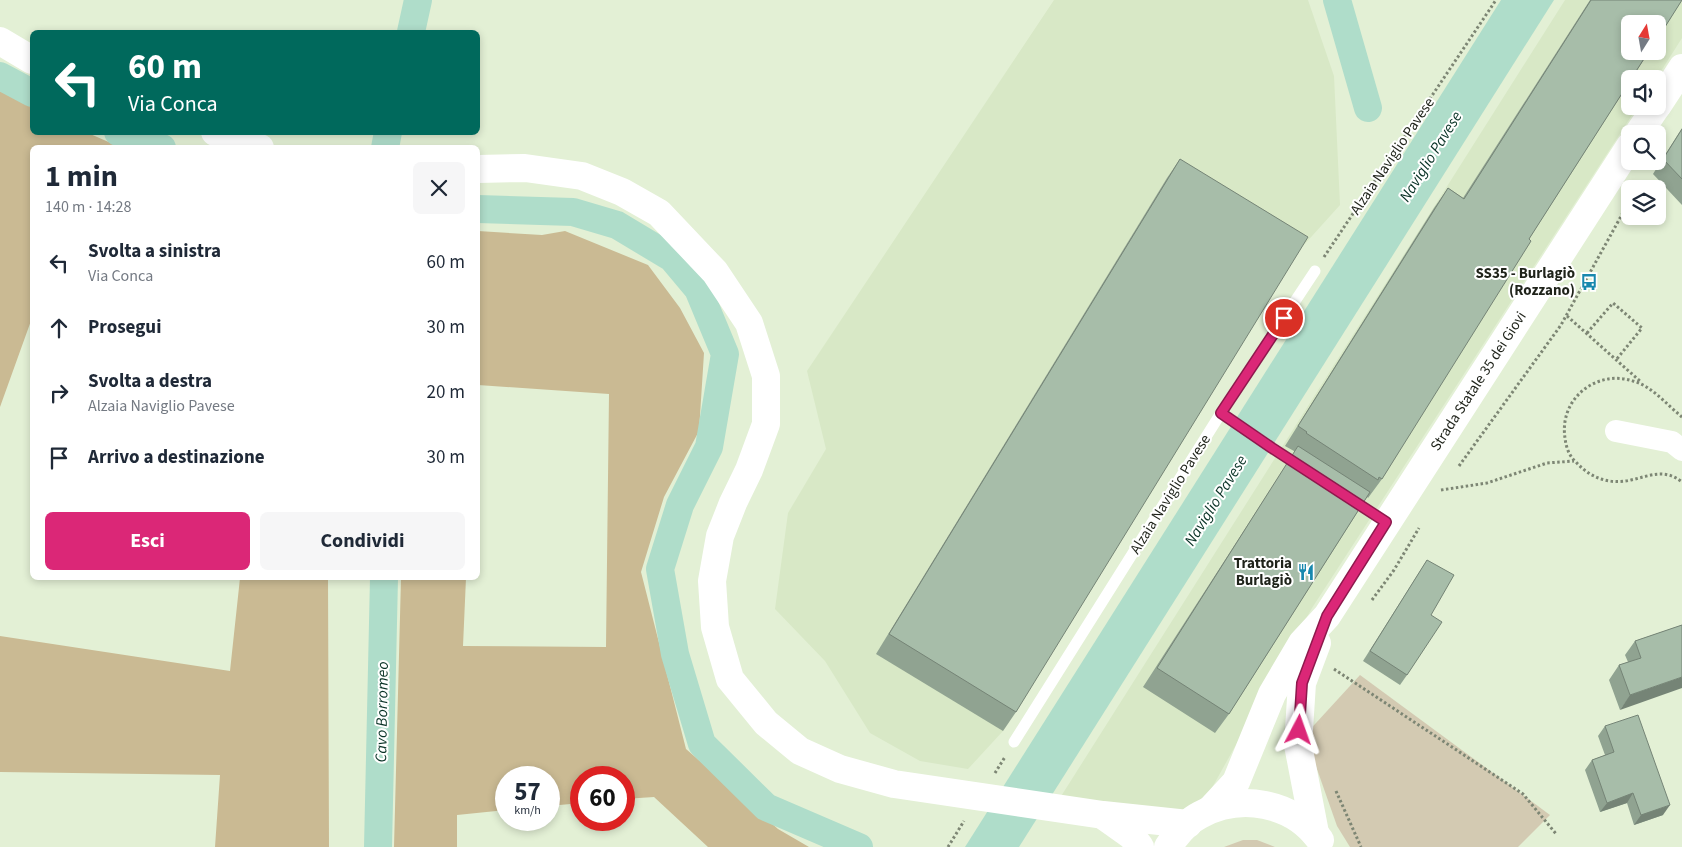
<!DOCTYPE html>
<html lang="it">
<head>
<meta charset="utf-8">
<style>
	body { margin:0; font-family:"Source Sans 3",sans-serif; background:#f6f6f7; color:#1f2937; height:100vh; display:flex; flex-direction:column; font-size:19px; white-space:nowrap }
	* { box-sizing:border-box; margin:0 }
	p { font-size:16px; color:#747a83 }
	.icon { flex:none; width:28px; height:28px; fill:none; stroke:currentColor; stroke-width:2; stroke-linecap:round; stroke-linejoin:round }
	.map { position:relative; flex:1; overflow:hidden }
	.sheet { position:absolute; left:30px; top:145px; width:450px; height:435px; display:flex; flex-direction:column; background:#fff; border-radius:8px; box-shadow:0 2px 8px #0003 }
	.sheet>* { flex:none }
	.banner { position:absolute; left:30px; top:30px; width:450px; height:105px; border-radius:8px; box-shadow:0 2px 8px #0003; background:#00695c; color:#fff; overflow:hidden }
	.needle { width:32px; rotate:11deg }
	.buttons { position:absolute; left:1621px; top:15px; display:grid; gap:10px }
	.buttons a { display:grid; place-items:center; width:45px; height:45px; border-radius:8px; background:#fff; box-shadow:0 2px 8px #0003; font-size:25px }
	.speed { position:absolute; left:495px; top:766px; display:flex; gap:10px; font-size:25px; font-weight:700; text-align:center }
	.speed>* { display:grid; place-content:center; width:65px; height:65px; border-radius:50%; background:#fff; box-shadow:0 2px 8px #0003; line-height:1 }
	.speed small { font-size:12px; font-weight:400 }
	.speed .limit { border:8px solid #d22; background:#fff; color:#111 }
	.pin { position:absolute; display:grid; place-items:center; width:42px; height:42px; color:#fff; margin:-21px; border:2px solid #fff; border-radius:50%; box-shadow:0 1px 5px #0007 }
	.me { position:absolute; width:55px; margin:-28px; rotate:4deg; stroke-linejoin:round; filter:drop-shadow(0 0 4px #0008) }
	.turn { display:flex; align-items:center; gap:18px; height:105px; padding:0 15px; font-size:22px }
	.turn .icon { width:65px; height:65px; stroke-width:2.5 }
	.turn b { display:block; font-size:35px; line-height:42px }
	.round { display:grid; place-items:center; flex:none; width:52px; height:52px; border-radius:8px; background:#f6f6f7 }
	.headline { display:flex; align-items:center; justify-content:space-between; height:85px; padding:0 15px }
	h1 { font-size:30px; font-weight:700; line-height:38px }
	.action { display:flex; gap:10px; margin-top:auto; padding:10px 15px }
	.action a { flex:1; height:58px; border-radius:8px; background:#db2777; color:#fff; font-size:20px; font-weight:700; line-height:58px; text-align:center }
	.action a+a { background:#f6f6f7; color:#1f2937 }
	ul { padding:0; list-style:none }
	li { display:flex; align-items:center; gap:15px; height:65px; padding:0 15px }
	li div { flex:1 }
	li b { display:block; font-size:19px }
	li em { font-style:normal }
	.map>svg:first-child { display:block }
	.built { fill:#d8e8c6; fill-rule:evenodd }
	.green { fill:#d3cab2 }
	.forest { fill:#caba93 }
	.water { fill:#afddca }
	.lines { fill:none; stroke-linecap:round; stroke-linejoin:round }
	.canal { stroke:#afddca; stroke-width:28 }
	.path { stroke:#7d8674; stroke-width:3; stroke-dasharray:2.5 2.5; stroke-linecap:butt }
	.lane { stroke:#fff; stroke-width:11 }
	.street { stroke:#fff; stroke-width:22 }
	.secondary { stroke:#fff; stroke-width:28 }
	.primary { stroke:#fff; stroke-width:28 }
	.wall { fill:#90a391 }
	.shaded-wall { fill:#758476 }
	.building { fill:#a7bda9; stroke:#758476 }
	.route-casing { stroke:#8e194d; stroke-width:12 }
	.route { stroke:#db2777; stroke-width:9 }
	.labels { text-anchor:middle; stroke-width:4; stroke-linejoin:round; paint-order:stroke }
	.street-label { font-size:15px; fill:#1f231a; stroke:#fff }
	.poi-label { font-size:15px; font-weight:bold; fill:#1f231a; stroke:#fff; text-anchor:end }
	.water-label { font-size:16px; font-style:italic; fill:#083225; stroke:#fff }
</style>
</head>
<body>
<div class="map">
<svg width="1682" height="847" viewBox="0 0 1682 847">
	<rect width="100%" height="100%" fill="#e3f0d5"/>
	<!-- built -->
	<g class="built">
		<polygon points="1054,0 1308,0 1334,76 1340,205 1294,256 1003,731 968,769 920,761 870,733 825,661 775,609 788,513 826,449 807,371"/>
		<path d="M1565,0H1682V38L1656,79H1630V106H1638L1312,608L1208,795L1185,809L1165,834L1046,820ZM1630,24H1658V51H1630Z"/>
	</g>
	<!-- green -->
	<g class="green">
		<polygon points="1360,675 1550,815 1518,847 1350,847 1337,826 1305,735"/>
		<polygon points="1243,840 1257,840 1275,847 1224,847"/>
	</g>
	<!-- forest -->
	<g class="forest">
		<polygon points="0,91 32,106 32,132 88,133 120,147 32,148 32,318 0,407"/>
		<polygon points="478,231 542,235 565,231 648,265 680,308 704,353 699,431 664,497 641,572 686,749 778,829 809,847 708,847 654,797 624,799 624,778 581,778 581,803 549,806 549,778 506,778 506,810 457,815 457,847 394,847 401,578 466,578 463,646 606,647 609,394 478,385"/>
		<polygon points="240,578 328,578 329,847 215,847 220,775 0,772 0,636 230,671"/>
	</g>
	<!-- water -->
	<polygon class="water" points="1501,0 1554,0 1019,847 965,847"/>
	<g class="lines">
		<!-- canal -->
		<g class="canal">
			<polyline points="1337,0 1368,108"/>
			<polyline points="411,32 418,0"/>
			<polyline points="0,76 32,93"/>
			<polyline points="118,132 162,148"/>
			<polyline points="385,148 388,132"/>
			<polyline points="478,209 573,212 617,225 672,258 698,289 725,354 709,447 680,505 660,569 675,654 702,744 766,807 859,847"/>
			<polyline points="378,847 384,578"/>
		</g>
		<!-- path -->
		<g class="path">
			<polyline points="1324,257 1496,0"/>
			<polyline points="1567,316 1641,382"/>
			<polyline points="1587,333 1613,303 1642,328 1616,360"/>
			<path d="M1682,417C1667,405 1652,386 1633,381C1596,369 1559,399 1565,438C1566,447 1569,456 1576,462C1590,478 1610,485 1631,480C1649,476 1665,468 1682,482"/>
			<polyline points="1459,466 1561,325 1630,200"/>
			<polyline points="1441,490 1487,483 1547,463 1574,461"/>
			<polyline points="1372,600 1394,570 1419,528"/>
			<polyline points="1334,669 1523,794 1557,835"/>
			<polyline points="995,773 1005,757"/>
			<polyline points="1336,791 1361,847"/>
			<polyline points="948,847 964,821"/>
		</g>
		<!-- lane -->
		<g class="lane">
			<polyline points="1221,413 1302,468"/>
			<polyline points="1349,498 1386,522"/>
			<polyline points="1014,742 1221,413 1315,271"/>
		</g>
		<!-- street -->
		<polyline class="street" points="1616,431 1672,442 1682,450"/>
		<!-- secondary -->
		<g class="secondary">
			<polyline points="0,41 32,60"/>
			<polyline points="215,132 260,148"/>
			<polyline points="478,169 525,168 582,176 622,192 659,213 715,272 749,323 766,376 766,424 749,470 733,503 720,536 712,581 715,627 730,679 766,723 800,751 840,769 894,784 1103,815 1188,824"/>
			<polyline points="1104,816 1132,836 1140,847"/>
		</g>
		<!-- primary -->
		<g class="primary">
			<polyline points="1658,105 1682,68"/>
			<polyline points="1638,134 1657,106"/>
			<polyline points="1211,809 1236,782 1272,694 1302,643 1327,616 1630,146"/>
			<polyline points="1315,833 1298,745 1302,683 1317,643"/>
			<path d="M1168,847C1176,835 1186,822 1200,815C1240,793 1293,802 1320,840"/>
		</g>
	</g>
	<!-- wall -->
	<g class="wall">
		<polygon points="1590,0 1682,0 1529,239 1382,479 1368,498 1367,497 1229,714 1215,733 1143,687 1294,453 1294,451 1285,446 1434,208 1448,188 1463,198"/>
		<polygon points="1682,128 1682,205 1653,174"/>
		<polygon points="1180,159 1016,712 1003,731 876,654 1167,178"/>
		<polygon points="1427,560 1431,615 1407,675 1400,685 1363,661"/>
		<polygon points="1682,625 1620,710 1609,680 1619,665 1628,662 1625,655 1635,641"/>
		<polygon points="1605,726 1663,815 1634,825 1627,803 1600,812 1585,770 1592,760 1605,755 1598,736"/>
	</g>
	<!-- shaded-wall -->
	<g class="shaded-wall">
		<polygon points="1682,677 1682,688 1620,710 1630,695"/>
		<polygon points="1633,793 1627,803 1600,812 1607,803"/>
		<polygon points="1670,805 1663,815 1634,825 1641,815"/>
	</g>
	<!-- building -->
	<g class="building">
		<polygon points="1591,0 1682,0 1658,38 1658,24 1630,24 1630,51 1649,51 1631,79 1630,79 1630,81 1529,239 1531,241 1382,479 1379,477 1378,480 1306,433 1307,432 1298,426 1448,188 1464,199"/>
		<polygon points="1682,129 1682,179 1663,159"/>
		<polygon points="1180,159 1308,237 1016,712 889,634"/>
		<polygon points="1298,446 1370,492 1229,714 1157,668"/>
		<polygon points="1427,560 1454,575 1431,615 1442,622 1407,675 1370,651"/>
		<polygon points="1682,625 1682,677 1630,695 1619,665 1641,658 1635,641"/>
		<polygon points="1638,715 1670,805 1641,815 1633,793 1607,803 1592,760 1614,752 1605,726"/>
	</g>
	<g class="lines">
		<!-- route casing -->
		<g class="route-casing">
			<polyline id="route" points="1284,318 1221,413 1272,448 1386,522 1327,616 1302,683 1299,730"/>
		</g>
		<!-- route -->
		<use href="#route" class="route"/>
	</g>
	<!-- icons -->
	<defs>
		<g id="bus-bare" transform="scale(1.35)"><path d="M-5-6H5V4H4V6H2V4H-2V6H-4V4H-5ZM-3.5-4V0h7V-4ZM-3.5 1.2v1.5H-2V1.2ZM2 1.2v1.5H3.5V1.2Z" fill="#1888ae" stroke="#fff" stroke-width="2.5" paint-order="stroke"/></g>
		<g id="restaurant-bare" transform="scale(1.35)"><path d="M-5-6h1v4h1v-4h1v4h1v-4h1v5L-1.5 .5V6h-2V.5L-5-1ZM5-6V6H3V1.5H1.5Q1.5-4 5-6Z" fill="#1888ae" stroke="#fff" stroke-width="2.5" paint-order="stroke"/></g>
	</defs>
	<g fill-rule="evenodd">
		<use href="#bus-bare" x="1589" y="282"/>
		<use href="#restaurant-bare" x="1306" y="572"/>
	</g>
	<g class="labels">
		<!-- street labels -->
		<g class="street-label">
			<text transform="translate(1392 156) rotate(-56)" y="5">Alzaia Naviglio Pavese</text>
			<text transform="translate(1478 381) rotate(-57)" y="5">Strada Statale 35 dei Giovi</text>
			<text transform="translate(1170 494) rotate(-58)" y="5">Alzaia Naviglio Pavese</text>
		</g>
		<!-- poi labels -->
		<g class="poi-label">
			<text x="1575" y="278">SS35 - Burlagiò<tspan x="1575" dy="17">(Rozzano)</tspan></text>
			<text x="1292" y="568">Trattoria<tspan x="1292" dy="17">Burlagiò</tspan></text>
		</g>
		<!-- water labels -->
		<g class="water-label">
			<text transform="translate(1430 156) rotate(-58)" y="6">Naviglio Pavese</text>
			<text transform="translate(1215 500) rotate(-58)" y="6">Naviglio Pavese</text>
			<text transform="translate(381 712) rotate(-89)" y="6">Cavo Borromeo</text>
		</g>
	</g>
</svg>
<div class="buttons">
<a><svg class="needle" viewBox="-14 -14 28 28"><path d="M0-13l5 13h-10z" fill="#e53935"/><path d="M0 13l5-13h-10z" fill="#747a83"/></svg></a>
<a><svg class="icon" aria-label="sound" viewBox="0 0 24 24"><path d="M4 9h4l5-4v14l-5-4H4zM17 9q2 3 0 6"/></svg></a>
<a><svg class="icon" aria-label="search" viewBox="0 0 24 24"><circle cx="10" cy="10" r="6"/><path d="M15 15l6 6"/></svg></a>
<a><svg class="icon" aria-label="layers" viewBox="0 0 24 24"><path d="M12 4l9 5-9 5-9-5zM3 14l9 5 9-5"/></svg></a>
</div>
<div class="speed"><div>57<small>km/h</small></div><div class="limit">60</div></div>
<div class="pin" style="left:1284px;top:318px;background:#d93025"><svg class="icon" aria-label="arrive" viewBox="0 0 24 24"><path d="M6 21V4h12l-3 4 3 4H6"/></svg></div>
<svg class="me" style="left:1299px;top:730px" viewBox="-20 -20 40 40"><path d="M0-17L14 15 0 8-14 15z" fill="#db2777" stroke="#fff" stroke-width="4"/></svg>
<div class="banner">
<div class="turn"><svg class="icon" aria-label="left" viewBox="0 0 24 24"><path d="M17 20v-9H6M10 6l-5 5 5 5"/></svg><div><b>60 m</b>Via Conca</div></div>
</div>
<section class="sheet">
<div class="headline"><div><h1>1 min</h1><p>140 m · 14:28</p></div><a class="round"><svg class="icon" aria-label="close" viewBox="0 0 24 24"><path d="M6 6l12 12M18 6L6 18"/></svg></a></div>
<ul>
<li><svg class="icon" aria-label="left" viewBox="0 0 24 24"><path d="M17 20v-9H6M10 6l-5 5 5 5"/></svg><div><b>Svolta a sinistra</b><p>Via Conca</p></div><em>60 m</em></li>
<li><svg class="icon" aria-label="ahead" viewBox="0 0 24 24"><path d="M12 20V5M6 11l6-6 6 6"/></svg><div><b>Prosegui</b></div><em>30 m</em></li>
<li><svg class="icon" aria-label="right" viewBox="0 0 24 24"><path d="M7 20v-9h11M14 6l5 5-5 5"/></svg><div><b>Svolta a destra</b><p>Alzaia Naviglio Pavese</p></div><em>20 m</em></li>
<li><svg class="icon" aria-label="arrive" viewBox="0 0 24 24"><path d="M6 21V4h12l-3 4 3 4H6"/></svg><div><b>Arrivo a destinazione</b></div><em>30 m</em></li>
</ul>
<div class="action"><a>Esci</a><a>Condividi</a></div>
</section>
</div>
</body>
</html>
